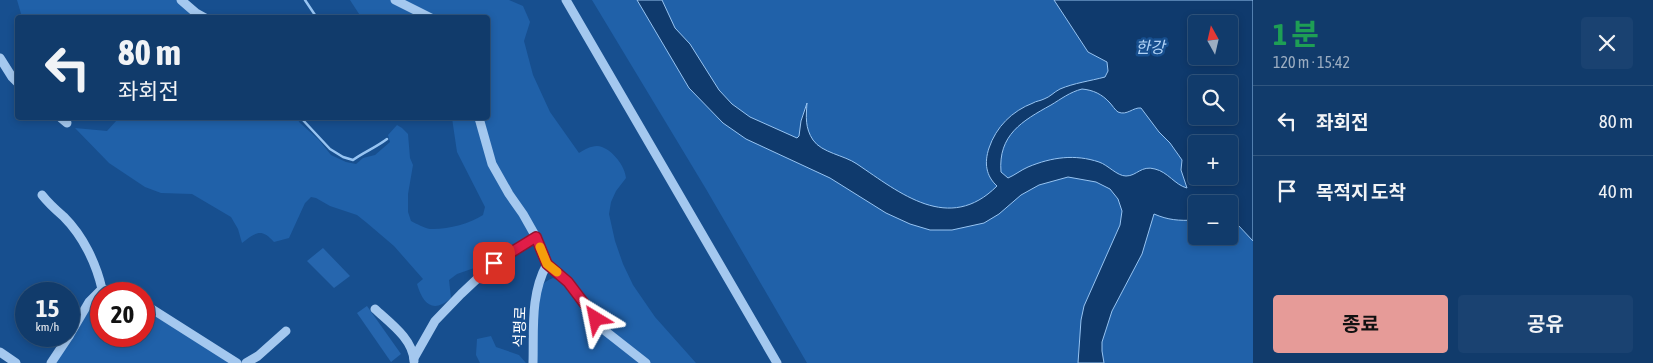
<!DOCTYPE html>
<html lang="ko">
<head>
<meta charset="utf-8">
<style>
	body { margin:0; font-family:"Asap Condensed","Noto Sans KR",sans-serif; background:#1a4271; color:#f1f3f6; height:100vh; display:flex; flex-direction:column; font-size:19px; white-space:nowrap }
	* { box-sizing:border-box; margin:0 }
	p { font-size:16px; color:#9cadc1 }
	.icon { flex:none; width:28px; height:28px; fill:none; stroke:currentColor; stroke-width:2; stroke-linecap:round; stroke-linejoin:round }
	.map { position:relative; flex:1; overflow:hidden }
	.details { display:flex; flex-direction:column; background:#113b6b; width:400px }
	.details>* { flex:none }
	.banner { position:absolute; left:15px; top:15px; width:475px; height:105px; border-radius:5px; box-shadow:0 2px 8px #0003,0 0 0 1px #30557e; background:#113b6b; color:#f1f3f6; overflow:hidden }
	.needle { width:32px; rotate:352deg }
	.tools { position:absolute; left:1188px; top:15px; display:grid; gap:10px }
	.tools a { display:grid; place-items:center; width:50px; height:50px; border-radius:5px; background:#113b6b; box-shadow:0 2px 8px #0003,0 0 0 1px #30557e; font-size:25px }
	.speed { position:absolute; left:15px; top:282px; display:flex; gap:10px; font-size:25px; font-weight:700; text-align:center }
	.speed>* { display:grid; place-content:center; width:65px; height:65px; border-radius:50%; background:#113b6b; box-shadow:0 2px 8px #0003,0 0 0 1px #30557e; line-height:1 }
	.speed small { font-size:12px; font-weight:400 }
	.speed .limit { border:8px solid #d22; background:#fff; color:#111 }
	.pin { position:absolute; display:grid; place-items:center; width:42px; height:42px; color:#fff; margin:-21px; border-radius:10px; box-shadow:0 2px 8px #0006 }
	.me { position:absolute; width:55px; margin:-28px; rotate:325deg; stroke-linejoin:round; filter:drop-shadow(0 0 4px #0008) }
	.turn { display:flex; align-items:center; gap:18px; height:105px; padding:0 20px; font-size:22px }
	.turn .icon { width:65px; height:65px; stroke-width:2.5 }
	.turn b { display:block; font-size:35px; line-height:42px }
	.round { display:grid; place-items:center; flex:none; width:52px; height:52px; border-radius:5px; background:#1a4271 }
	.overview { display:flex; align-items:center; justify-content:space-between; height:85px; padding:0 20px }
	h1 { font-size:30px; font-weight:700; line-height:38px; color:#1e9e55 }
	.action { display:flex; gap:10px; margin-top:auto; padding:10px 20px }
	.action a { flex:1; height:58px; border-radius:5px; background:#e69b98; color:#111; font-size:20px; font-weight:700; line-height:58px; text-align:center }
	.action a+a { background:#1a4271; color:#f1f3f6 }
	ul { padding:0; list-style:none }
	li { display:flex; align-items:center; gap:15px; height:70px; padding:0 20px; border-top:1px solid #30557e }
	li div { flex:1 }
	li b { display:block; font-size:19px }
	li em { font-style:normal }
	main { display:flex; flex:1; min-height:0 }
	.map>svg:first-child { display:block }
	.green { fill:#2061a9 }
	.water { fill:#0f3a6d; stroke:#97c4f2; fill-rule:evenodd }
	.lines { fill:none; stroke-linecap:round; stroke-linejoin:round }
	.stream { stroke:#97c4f2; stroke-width:2.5 }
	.building { fill:#2666ae }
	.minor { stroke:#a4c8ef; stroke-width:9 }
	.route-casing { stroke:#92132f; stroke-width:12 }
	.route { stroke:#e11d48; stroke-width:9 }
	.slow { stroke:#f59e0b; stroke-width:9 }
	.labels { text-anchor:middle; stroke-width:5; stroke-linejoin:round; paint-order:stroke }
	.street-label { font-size:15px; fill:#fff; stroke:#174f8f }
	.water-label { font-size:16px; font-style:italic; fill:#b0d2f6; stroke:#174f8f }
</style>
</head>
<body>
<main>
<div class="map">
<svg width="1253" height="363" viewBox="0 0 1253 363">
	<rect width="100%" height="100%" fill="#174f8f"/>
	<!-- green -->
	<g class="green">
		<polygon points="17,0 177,0 192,13 193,17 22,17"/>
		<path d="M350,0H509L523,6L530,22L524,41L533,75L550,112L579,153C586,149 594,144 602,147C613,151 625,166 626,178L616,191L611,202L609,214L615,241L623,264L633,285L655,317L696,363H537C537,345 534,302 541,287C544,282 548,280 553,278L560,281L563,272L548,258L536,232L480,266L457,274L449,280L451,298C433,314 423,304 417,284L423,279L394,246L367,223L357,215L330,206L316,198L311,197L305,203L289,238L274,242C261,227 255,233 242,243L238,229L231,217L192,194L161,193L145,187L109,163L75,128L107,131L117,120L116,118H298L299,122L319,140L331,155L346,162L356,164L363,158L375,155L390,142L388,135L397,125L402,128L408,134L410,158L413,165L408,194V212L411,221C417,224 424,228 430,229C446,230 469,224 483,215L485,207L457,152L452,118H488V18L361,17Z"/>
		<polygon points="592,0 1054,0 1088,52 1107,62 1108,71 1132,111 1136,107 1141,108 1158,131 1170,143 1182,160 1181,170 1196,204 1196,236 1229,236 1229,218 1238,225 1253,241 1253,363 807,363 706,189"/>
		<polygon points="103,291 117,294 101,294 101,336 144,336 144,308 231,363 56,363 82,318"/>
		<polygon points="491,336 496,347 519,355 526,363 480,363 476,355 477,339"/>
	</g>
	<!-- water -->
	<path class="water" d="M637,0H662L675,28L690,44L719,90L732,104L750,117L797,138L799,136L801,121L807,103C806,117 805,128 813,140C822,153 844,155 857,164C900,193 949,234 997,186C986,176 984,163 989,148C996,127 1012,111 1033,103C1036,101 1040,101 1044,99C1050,97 1054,92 1060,89C1074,83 1090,81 1105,77L1108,71L1107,62L1088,52L1054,0H1253V241L1238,225L1229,218V204H1196V220H1195C1179,221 1168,220 1154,214L1142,254L1112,311L1102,342V351L1104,363H1078L1081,320L1084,306L1120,225L1122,211L1118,199L1110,189L1096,182L1068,177L1039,185L1021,195L999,214L984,223L952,230H930L910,224L886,213L830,178L746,139L723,123L689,88ZM1196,24H1229V56H1196ZM1196,84H1229V116H1196ZM1082,89C1093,90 1102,94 1110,103C1112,105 1115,110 1118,112C1127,116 1133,107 1141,108L1159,132L1170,143L1182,160L1181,170L1187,188C1175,185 1168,172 1155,169C1141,165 1137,176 1126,176C1117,176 1108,165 1099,162C1075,154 1052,157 1028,167C1021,170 1015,175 1008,178L1001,172C998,135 1022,121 1051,105C1061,99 1070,92 1082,89ZM1196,144H1229V176H1196Z"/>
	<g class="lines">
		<!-- stream -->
		<g class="stream">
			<polyline points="305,0 317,18"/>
			<path d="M301,118L330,149L343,157L353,160C364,152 375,148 387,139"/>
		</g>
	</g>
	<!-- building -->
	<g class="building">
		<polygon points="323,248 350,276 334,288 307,261"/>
		<polygon points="367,306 401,354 391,362 357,313"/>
	</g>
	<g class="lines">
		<!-- minor -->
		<g class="minor">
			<polyline points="181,0 196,13 205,18"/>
			<polyline points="395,0 431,18"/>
			<polyline points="566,0 777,363"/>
			<polyline points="0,58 12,77 18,83"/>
			<polyline points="61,118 67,123"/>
			<polyline points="479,118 492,164 509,194 523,214 536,237 547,264 567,282 604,330 646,363"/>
			<path d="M42,195C49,204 56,210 64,217C83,236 96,263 102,289"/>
			<polyline points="102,289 128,294"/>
			<polyline points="144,304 237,363"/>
			<path d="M375,309C390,323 413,339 414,361"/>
			<polyline points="69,336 89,302 102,289"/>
			<polyline points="0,352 16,363"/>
			<polyline points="414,358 435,321 461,294 494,263 536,237"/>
			<polyline points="51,363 69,336"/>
			<polyline points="246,363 258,356 286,331"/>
			<path d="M533,363C534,329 530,295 547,264"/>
		</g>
	</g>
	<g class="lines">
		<!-- route casing -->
		<g class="route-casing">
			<polyline id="route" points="494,263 536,237 547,264 568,282 596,319"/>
		</g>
		<!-- route -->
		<use href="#route" class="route"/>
		<!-- slow -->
		<polyline class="slow" points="540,247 547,264 557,272"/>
	</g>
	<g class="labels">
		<!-- street labels -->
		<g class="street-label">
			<text transform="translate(520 327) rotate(-88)" y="5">석평로</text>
		</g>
		<!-- water labels -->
		<g class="water-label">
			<text x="1150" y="53">한강</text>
		</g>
	</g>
</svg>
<div class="tools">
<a><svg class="needle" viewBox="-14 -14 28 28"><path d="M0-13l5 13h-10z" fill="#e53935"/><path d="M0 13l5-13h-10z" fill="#9cadc1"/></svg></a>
<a><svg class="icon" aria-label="search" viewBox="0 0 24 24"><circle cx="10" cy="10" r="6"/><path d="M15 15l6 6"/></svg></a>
<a>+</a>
<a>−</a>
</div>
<div class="speed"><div>15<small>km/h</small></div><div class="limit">20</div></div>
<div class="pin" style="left:494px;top:263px;background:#d93025"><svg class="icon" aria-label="arrive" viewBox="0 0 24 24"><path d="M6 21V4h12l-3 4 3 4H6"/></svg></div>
<svg class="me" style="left:596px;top:319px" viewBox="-20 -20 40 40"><path d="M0-17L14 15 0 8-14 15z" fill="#e11d48" stroke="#fff" stroke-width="4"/></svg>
<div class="banner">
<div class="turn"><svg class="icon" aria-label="left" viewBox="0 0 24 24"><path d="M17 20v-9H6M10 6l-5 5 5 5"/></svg><div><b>80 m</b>좌회전</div></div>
</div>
</div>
<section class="details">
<div class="overview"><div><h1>1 분</h1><p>120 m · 15:42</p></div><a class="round"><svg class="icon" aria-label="close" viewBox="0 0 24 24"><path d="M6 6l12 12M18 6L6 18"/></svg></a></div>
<ul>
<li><svg class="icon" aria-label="left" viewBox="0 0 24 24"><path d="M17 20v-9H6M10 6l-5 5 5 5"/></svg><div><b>좌회전</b></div><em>80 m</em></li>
<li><svg class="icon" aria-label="arrive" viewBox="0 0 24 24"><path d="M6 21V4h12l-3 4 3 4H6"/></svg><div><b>목적지 도착</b></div><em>40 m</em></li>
</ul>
<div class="action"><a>종료</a><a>공유</a></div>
</section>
</main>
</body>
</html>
